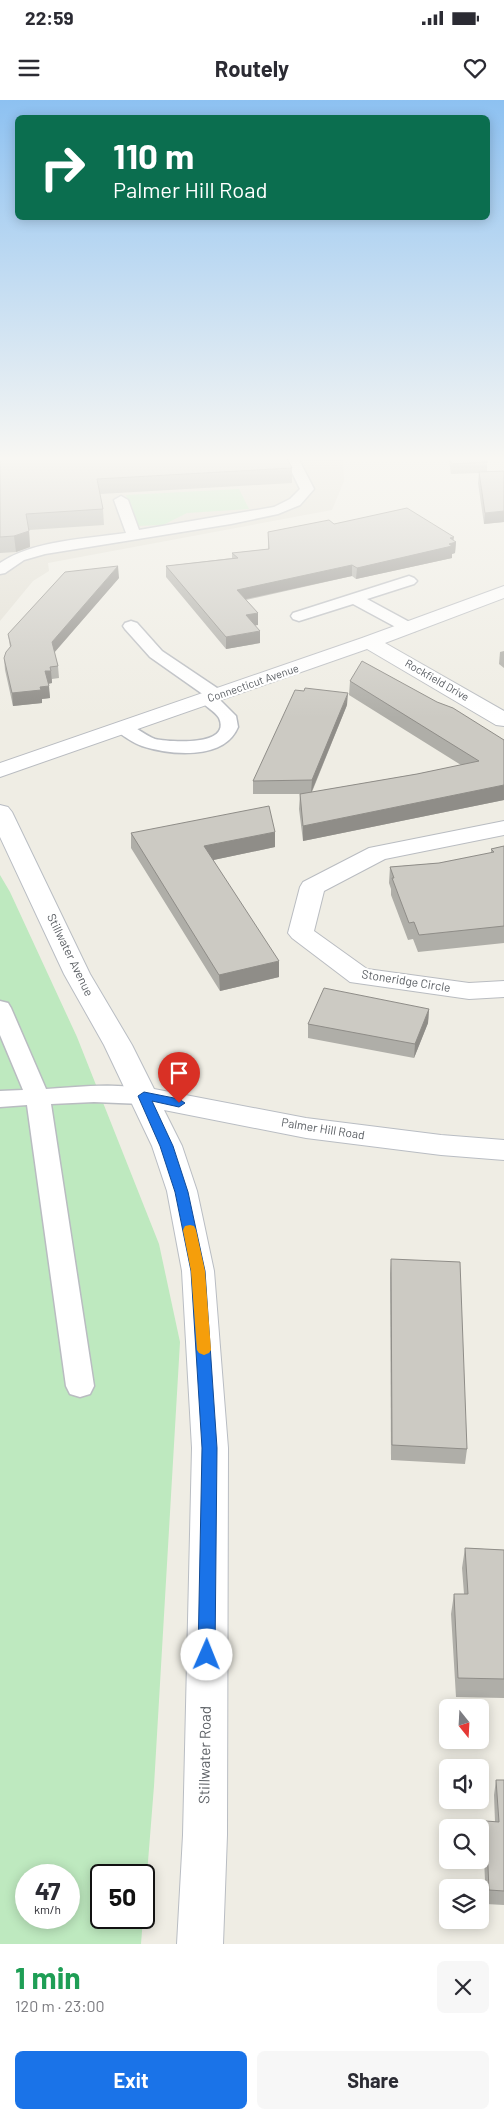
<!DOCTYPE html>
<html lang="en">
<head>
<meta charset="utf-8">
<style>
	body { margin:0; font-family:Barlow,sans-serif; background:#f7f7f7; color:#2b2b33; height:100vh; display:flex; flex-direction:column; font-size:19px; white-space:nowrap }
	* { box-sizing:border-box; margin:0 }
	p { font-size:16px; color:#7c7c81 }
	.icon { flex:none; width:28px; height:28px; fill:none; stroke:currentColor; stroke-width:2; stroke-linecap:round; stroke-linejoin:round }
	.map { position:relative; height:1844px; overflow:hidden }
	.details { display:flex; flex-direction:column; background:#fff; flex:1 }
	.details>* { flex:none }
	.top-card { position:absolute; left:15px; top:15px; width:475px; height:105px; border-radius:8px; box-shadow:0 2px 12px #0003; background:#0b6e4f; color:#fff; overflow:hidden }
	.needle { width:32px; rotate:162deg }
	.tools { position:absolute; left:439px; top:1599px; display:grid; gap:10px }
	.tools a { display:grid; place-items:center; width:50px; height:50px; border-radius:8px; background:#fff; box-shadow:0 2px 12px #0003; font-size:25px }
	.speed { position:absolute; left:15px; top:1764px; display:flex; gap:10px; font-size:25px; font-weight:700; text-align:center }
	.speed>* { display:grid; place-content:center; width:65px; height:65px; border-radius:50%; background:#fff; box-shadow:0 2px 12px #0003; line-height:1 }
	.speed small { font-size:12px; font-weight:400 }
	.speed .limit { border:2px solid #111; border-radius:8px; background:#fff; color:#111 }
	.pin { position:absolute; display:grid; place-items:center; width:42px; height:42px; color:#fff; margin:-51px -21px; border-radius:50% 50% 50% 0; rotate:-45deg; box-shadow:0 0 5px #0007 }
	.pin .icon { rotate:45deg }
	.me { position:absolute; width:55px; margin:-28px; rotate:1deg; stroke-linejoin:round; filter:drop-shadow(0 0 4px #0008) }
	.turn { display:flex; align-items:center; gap:18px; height:105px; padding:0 15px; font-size:22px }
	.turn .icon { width:65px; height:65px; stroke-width:2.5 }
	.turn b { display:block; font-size:35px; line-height:42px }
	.round { display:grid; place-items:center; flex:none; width:52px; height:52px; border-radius:8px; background:#f7f7f7 }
	.overview { display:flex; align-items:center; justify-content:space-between; height:85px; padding:0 15px }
	h1 { font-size:30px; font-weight:700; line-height:38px; color:#1e9e55 }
	.primary-button { display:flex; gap:10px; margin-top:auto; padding:10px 15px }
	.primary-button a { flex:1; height:58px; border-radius:8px; background:#1a73e8; color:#fff; font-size:20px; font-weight:700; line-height:58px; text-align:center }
	.primary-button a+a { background:#f7f7f7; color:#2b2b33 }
	.status { display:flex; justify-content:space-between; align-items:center; height:35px; padding:0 25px; background:#fff; direction:ltr }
	.status svg { height:14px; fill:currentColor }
	header { display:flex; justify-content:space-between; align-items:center; height:65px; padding:0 15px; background:#fff; font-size:22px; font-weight:700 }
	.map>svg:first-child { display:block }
	.education { fill:#e2dfd4 }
	.green { fill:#bee9bf; fill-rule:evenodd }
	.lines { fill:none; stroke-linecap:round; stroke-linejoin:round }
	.lane-casing { stroke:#b9bcc1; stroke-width:3 }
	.street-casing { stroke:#b9bcc1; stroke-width:2 }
	.secondary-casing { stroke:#b9bdc3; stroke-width:2 }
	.lane { fill:#fff; fill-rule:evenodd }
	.street { fill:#fff; fill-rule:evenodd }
	.secondary { fill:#fff; fill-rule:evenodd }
	.wall { fill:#afaea8 }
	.shaded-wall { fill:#8f8d88 }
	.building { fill:#cccac3; stroke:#8f8d88 }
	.route { fill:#1a73e8; stroke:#114b97 }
	.slow { fill:#f59e0b }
	.labels { text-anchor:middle; stroke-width:4.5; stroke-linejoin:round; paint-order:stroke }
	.far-street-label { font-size:11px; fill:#5c6065; stroke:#fff }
	.street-label { font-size:12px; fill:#5c6065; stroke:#fff }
	.near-street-label { font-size:15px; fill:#5c6065; stroke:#fff }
</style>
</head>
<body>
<div class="status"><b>22:59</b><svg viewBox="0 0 49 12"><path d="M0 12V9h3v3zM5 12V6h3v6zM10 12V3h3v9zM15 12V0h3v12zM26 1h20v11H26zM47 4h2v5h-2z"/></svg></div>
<header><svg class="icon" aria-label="menu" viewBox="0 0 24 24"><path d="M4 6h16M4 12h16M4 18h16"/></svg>Routely<svg class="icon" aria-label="heart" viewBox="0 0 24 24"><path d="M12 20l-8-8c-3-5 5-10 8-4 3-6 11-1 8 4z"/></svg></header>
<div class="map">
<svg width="504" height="1844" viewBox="0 0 504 1844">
	<rect width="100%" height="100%" fill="#efede4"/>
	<!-- education -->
	<polygon class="education" points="0,360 343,360 344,381 332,410 48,463 49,471 33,481 0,521"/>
	<!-- green -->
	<g class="green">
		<polygon points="239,389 249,409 187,413 163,425 136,426 126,395"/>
		<path d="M0,775L10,792L77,937L159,1144L180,1242L154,1686L144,1812V1775H101V1818H143L141,1844H0ZM26,1775H69V1818H26Z"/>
	</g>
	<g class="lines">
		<!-- lane casing -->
		<g class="lane-casing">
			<g id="lane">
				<path d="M286,360H299L314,389L300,405L278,414L231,424L45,454L24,460L5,473L0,474V463C34,440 86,439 126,433L114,400L121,396L128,400L139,430L274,407L290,399L300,389Z"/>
				<polygon points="409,476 414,478 417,481 414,484 367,499 415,525 417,528 415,531 403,531 353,504 299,521 293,519 291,516 293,513"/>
				<path d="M131,521L137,523L162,551L223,592L226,596L220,600L236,616L238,627C224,661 170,655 142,646C133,643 125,637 118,632L115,628L118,624L124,623C136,626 144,635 155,639C169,642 232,647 219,618C215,611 204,606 199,599L204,595L150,557L125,529L123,526L125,523Z"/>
				<path d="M0,901L8,903L11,908L46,989C79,987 120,982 151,991L155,996L151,1001L143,1004L94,1002L51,1004L94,1286L90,1294L80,1297L70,1294L66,1286L27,1005L0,1007V991L23,990L0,935Z"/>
			</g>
		</g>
		<!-- street casing -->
		<g class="street-casing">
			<g id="street">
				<polygon points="504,486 504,498 385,543 504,611 504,626 496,625 367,549 0,677 0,663 362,538"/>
				<polygon points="504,721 504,735 385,759 324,791 314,831 367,869 469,883 504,881 504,897 469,899 350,882 292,838 288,833 300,787 303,782 369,748"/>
			</g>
		</g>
		<!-- secondary casing -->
		<g class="secondary-casing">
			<polygon id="secondary" points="0,705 8,707 12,712 90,874 132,945 154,989 306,1018 441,1035 504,1040 504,1060 441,1055 306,1038 164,1010 182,1046 197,1091 214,1171 228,1348 227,1735 223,1844 177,1844 183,1735 192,1348 182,1171 167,1091 152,1046 104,945 64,874 0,737"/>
		</g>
		<!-- lane -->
		<use href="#lane" class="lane"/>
		<!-- street -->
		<use href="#street" class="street"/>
		<!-- secondary -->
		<use href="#secondary" class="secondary"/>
	</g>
	<!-- wall -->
	<g class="wall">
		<polygon points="0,360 292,368 292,383 100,394 103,409 104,425 29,430 30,447 16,452 0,453"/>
		<polygon points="449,360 487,360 487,372 504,371 504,422 484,424 478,383 479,373 451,374"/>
		<polygon points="334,424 453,441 456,442 455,453 452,454 452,458 356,479 352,476 246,500 258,525 255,525 260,543 226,549 166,477 166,466 232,458 232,453 268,449 268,432"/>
		<polygon points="119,478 54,553 58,566 59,578 52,579 52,583 48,584 50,598 42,599 42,603 13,606 5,570 4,558 10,547 8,534"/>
		<polygon points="504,551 504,568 499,564 500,552"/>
		<polygon points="350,581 504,640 504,700 303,741 299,709 300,694 302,694 253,694 253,681 347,605 312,692 417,674 461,665 349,595"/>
		<polygon points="275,732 275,747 213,760 279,877 220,891 131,748 131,733"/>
		<polygon points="504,746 504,844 504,843 418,852 413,839 408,840 391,795 391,789 389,783 390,767 439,763 491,753 491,749"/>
		<polygon points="429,909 428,923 414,958 308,938 308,924"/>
		<polygon points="391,1159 467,1349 465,1364 391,1360 390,1174"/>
		<polygon points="465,1448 504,1450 504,1598 456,1597 451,1514 454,1494 464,1494 462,1468"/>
		<polygon points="496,1680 504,1680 504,1805 486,1804 483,1735 486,1721 495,1722 494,1695"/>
	</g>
	<!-- shaded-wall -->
	<g class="shaded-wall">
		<polygon points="504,411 504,422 484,424 485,413"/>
		<polygon points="29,431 30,447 16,452 14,436"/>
		<polygon points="454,437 453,443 456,442 455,453 452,454 452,458 356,479 357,468"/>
		<polygon points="352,465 352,476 237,501 237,490"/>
		<polygon points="118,466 119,478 52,555 52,542"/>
		<polygon points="258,513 258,525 246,527 246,515"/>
		<polygon points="260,531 260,543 226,549 226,537"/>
		<polygon points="45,571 51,571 52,583 46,584"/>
		<polygon points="49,586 50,598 42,599 42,603 13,606 12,593 40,587"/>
		<polygon points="348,593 347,605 311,693 312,680"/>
		<polygon points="504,685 504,700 303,741 303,726"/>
		<polygon points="275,732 275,747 204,762 204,746"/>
		<polygon points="279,861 279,877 220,891 219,875"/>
		<polygon points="429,909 428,923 414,958 415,944"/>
	</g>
	<!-- building -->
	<g class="building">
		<polygon points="0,360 288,360 292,368 97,379 103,409 26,414 29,431 14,436 0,437"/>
		<polygon points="451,360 487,360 488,362 452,364"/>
		<polygon points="504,371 504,411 485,413 479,372"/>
		<polygon points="407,408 454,437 450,438 456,442 449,444 452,446 357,468 352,465 237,490 258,513 246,515 260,531 226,537 166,466 238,458 232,453 269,449 268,432 329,420 334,424"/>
		<polygon points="118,466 52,542 58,566 50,567 51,571 45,571 49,586 40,587 41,590 12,593 4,558 6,552 11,546 8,534 65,472"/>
		<polygon points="362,561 437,602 453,608 504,640 504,685 303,726 300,694 417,674 479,661 350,581"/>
		<polygon points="305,588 348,593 312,680 253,681 295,590 304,591"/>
		<polygon points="269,706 275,732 204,746 279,861 219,875 131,733"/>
		<polygon points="504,746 504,826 419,835 414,822 409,823 392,778 394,778 390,767 439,763 494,752 491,749"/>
		<polygon points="324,888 429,909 415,944 308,924"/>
		<polygon points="391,1159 460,1162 467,1349 392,1345"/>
		<polygon points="465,1448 504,1450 504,1579 458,1578 454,1494 468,1494"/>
		<polygon points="496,1680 504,1680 504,1791 489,1790 486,1721 499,1722"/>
	</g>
	<!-- sky -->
	<linearGradient id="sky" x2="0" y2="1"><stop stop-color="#8dc1f1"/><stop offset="0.58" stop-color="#f8f7f3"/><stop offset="1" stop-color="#f8f7f3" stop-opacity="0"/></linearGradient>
	<rect width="504" height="618" fill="url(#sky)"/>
	<!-- route -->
	<polygon class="route" points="144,992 179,999 185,1003 179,1007 152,1001 173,1046 188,1092 205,1171 217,1348 215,1555 213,1560 207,1562 201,1560 198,1555 202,1348 191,1171 175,1092 160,1046 138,996"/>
	<!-- slow -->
	<polygon class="slow" points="190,1125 194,1126 196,1130 205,1171 211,1250 209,1253 204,1255 199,1253 197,1250 191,1171 183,1130 185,1126"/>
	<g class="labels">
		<!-- far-street labels -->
		<g class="far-street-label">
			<text transform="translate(437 580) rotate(30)" y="4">Rockfield Drive</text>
			<text transform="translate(253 583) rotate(-19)" y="4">Connecticut Avenue</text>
		</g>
		<!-- street labels -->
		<g class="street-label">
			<text transform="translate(70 855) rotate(64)" y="4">Stillwater Avenue</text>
			<text transform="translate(406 881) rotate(9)" y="4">Stoneridge Circle</text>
			<text transform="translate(323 1029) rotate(9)" y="4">Palmer Hill Road</text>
		</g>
		<!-- near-street labels -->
		<g class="near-street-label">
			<text transform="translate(205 1655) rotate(-89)" y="5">Stillwater Road</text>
		</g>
	</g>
</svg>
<div class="tools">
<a><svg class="needle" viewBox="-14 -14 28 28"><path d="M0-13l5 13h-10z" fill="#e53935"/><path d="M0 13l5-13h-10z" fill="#7c7c81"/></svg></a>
<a><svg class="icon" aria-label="sound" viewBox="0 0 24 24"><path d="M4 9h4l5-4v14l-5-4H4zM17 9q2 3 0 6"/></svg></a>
<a><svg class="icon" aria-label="search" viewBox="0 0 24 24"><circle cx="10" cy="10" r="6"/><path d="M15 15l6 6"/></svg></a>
<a><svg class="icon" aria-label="layers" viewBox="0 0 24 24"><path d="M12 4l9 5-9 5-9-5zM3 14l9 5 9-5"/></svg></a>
</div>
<div class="speed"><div>47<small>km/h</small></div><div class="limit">50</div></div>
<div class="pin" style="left:179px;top:1003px;background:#d93025"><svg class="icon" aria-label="arrive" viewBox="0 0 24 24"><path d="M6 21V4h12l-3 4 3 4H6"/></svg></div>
<svg class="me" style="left:207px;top:1555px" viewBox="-20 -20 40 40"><circle r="19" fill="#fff"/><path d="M0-13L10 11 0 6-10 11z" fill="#1a73e8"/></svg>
<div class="top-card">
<div class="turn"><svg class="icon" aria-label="right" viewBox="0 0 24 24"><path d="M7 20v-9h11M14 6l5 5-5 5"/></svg><div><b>110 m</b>Palmer Hill Road</div></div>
</div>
</div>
<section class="details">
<div class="overview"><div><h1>1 min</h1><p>120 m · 23:00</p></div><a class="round"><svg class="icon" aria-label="close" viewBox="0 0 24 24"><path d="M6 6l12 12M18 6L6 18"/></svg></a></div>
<div class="primary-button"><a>Exit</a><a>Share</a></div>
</section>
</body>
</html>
